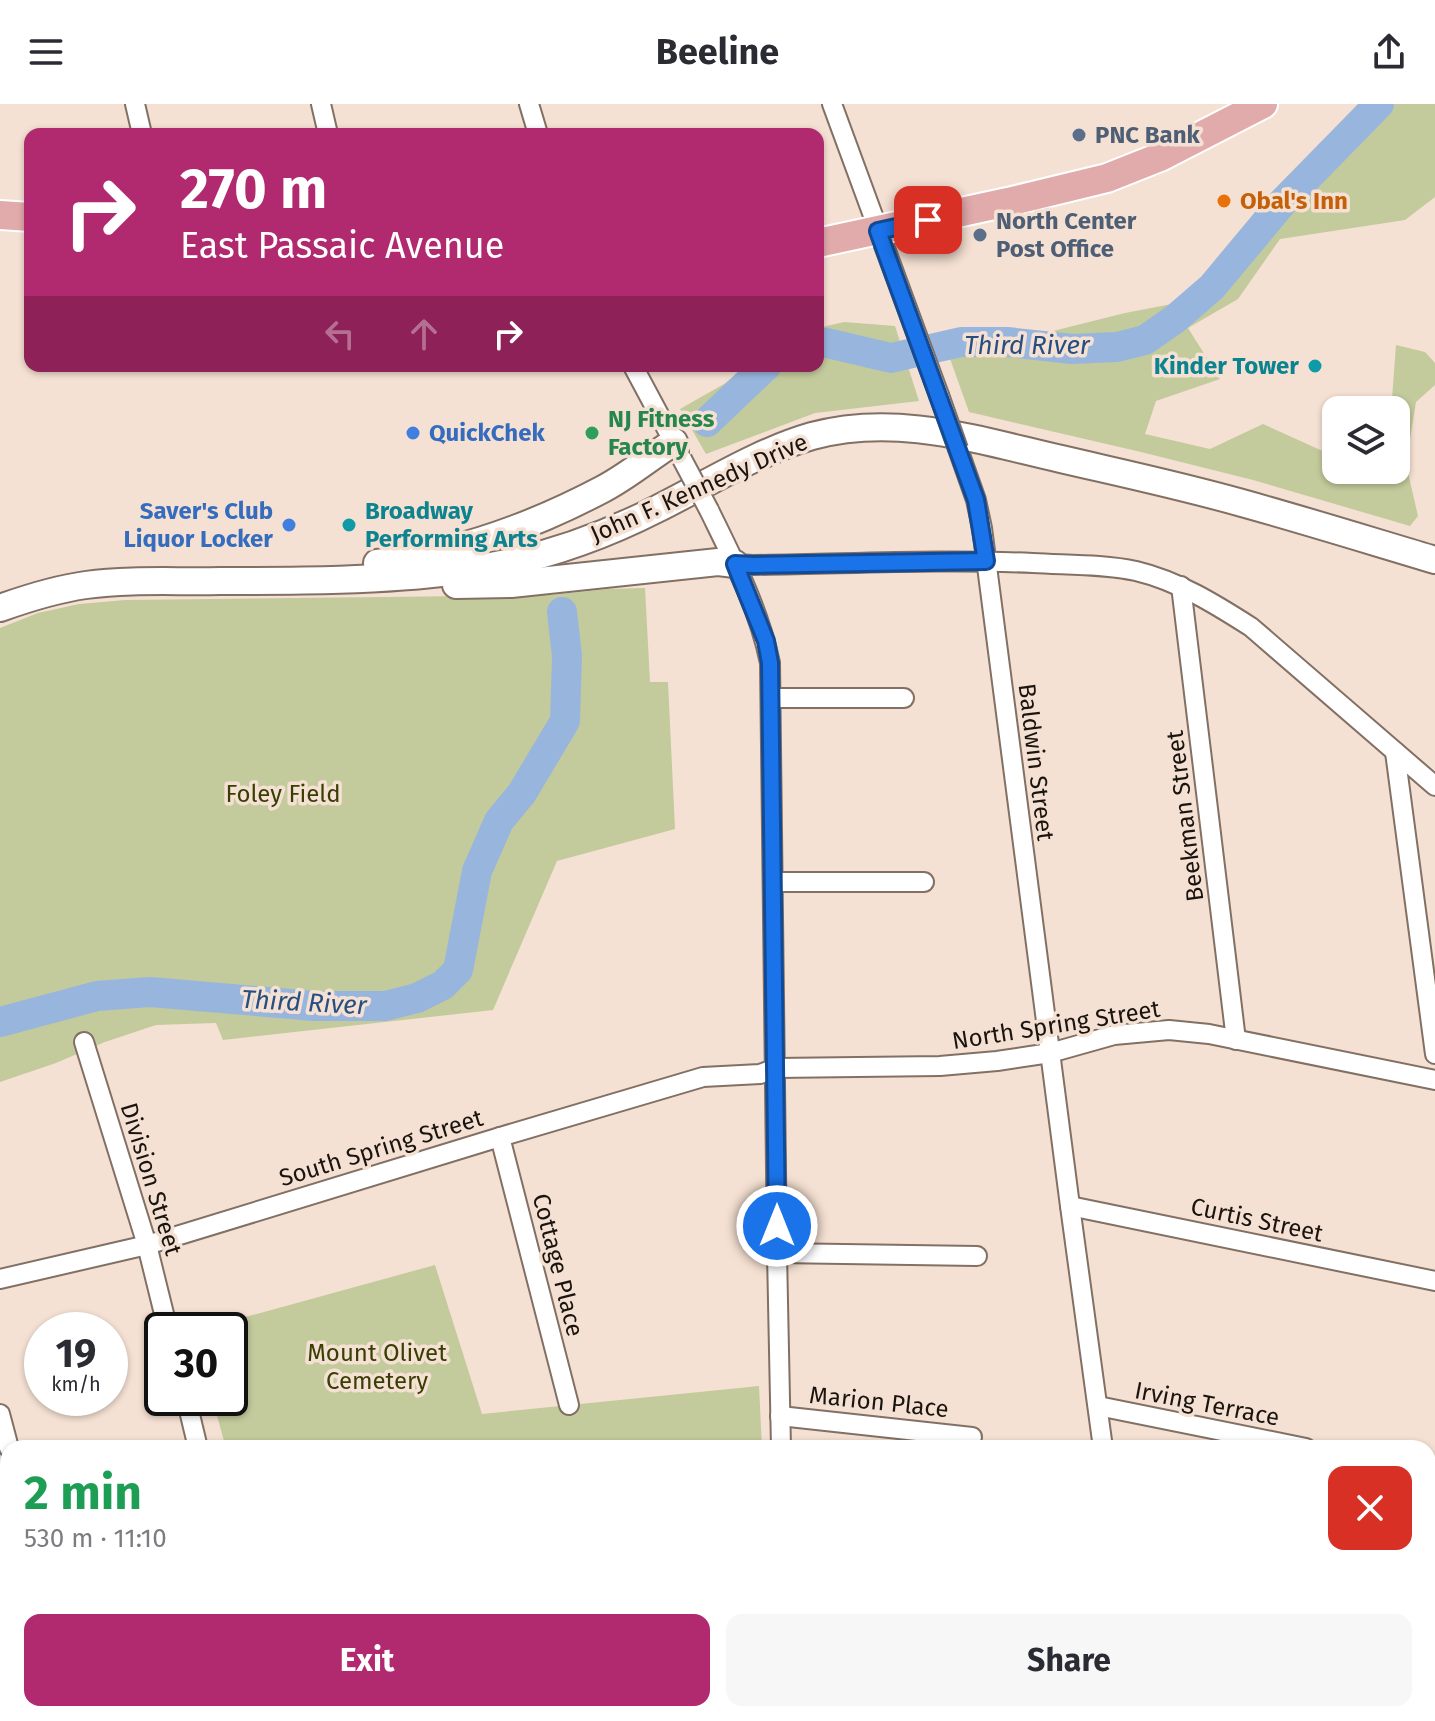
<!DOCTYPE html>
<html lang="en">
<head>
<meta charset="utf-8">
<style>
	body { margin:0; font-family:"Fira Sans",sans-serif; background:#f7f7f7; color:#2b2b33; height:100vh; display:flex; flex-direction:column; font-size:30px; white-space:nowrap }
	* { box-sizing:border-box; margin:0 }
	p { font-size:26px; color:#7c7c81 }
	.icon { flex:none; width:44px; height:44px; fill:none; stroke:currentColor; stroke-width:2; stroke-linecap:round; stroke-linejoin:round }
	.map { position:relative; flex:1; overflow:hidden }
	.drawer { position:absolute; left:0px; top:1336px; width:1436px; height:282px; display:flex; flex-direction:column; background:#fff; border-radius:24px 24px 0 0; box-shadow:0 2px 6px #0004 }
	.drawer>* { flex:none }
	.top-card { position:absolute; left:24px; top:24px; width:800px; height:244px; border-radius:16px; box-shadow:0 2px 6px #0004; background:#b12a6f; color:#fff; overflow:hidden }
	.fabs { position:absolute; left:1322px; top:292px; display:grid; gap:16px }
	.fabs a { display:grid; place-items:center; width:88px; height:88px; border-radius:16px; background:#fff; box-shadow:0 2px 6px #0004; font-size:40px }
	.speed { position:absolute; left:24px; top:1208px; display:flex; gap:16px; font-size:40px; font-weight:700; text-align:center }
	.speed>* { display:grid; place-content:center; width:104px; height:104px; border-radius:50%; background:#fff; box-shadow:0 2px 6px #0004; line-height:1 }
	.speed small { font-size:20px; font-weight:400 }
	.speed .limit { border:4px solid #111; border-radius:12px; background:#fff; color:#111 }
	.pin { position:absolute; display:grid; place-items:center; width:68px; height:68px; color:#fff; margin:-34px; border-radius:16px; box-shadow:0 4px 12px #0006 }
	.me { position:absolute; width:88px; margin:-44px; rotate:0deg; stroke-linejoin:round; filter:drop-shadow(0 0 6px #0008) }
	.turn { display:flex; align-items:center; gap:28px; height:168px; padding:0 24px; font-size:36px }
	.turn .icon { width:104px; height:104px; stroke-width:2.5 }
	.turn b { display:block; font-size:56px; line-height:68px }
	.lanes { display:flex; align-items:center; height:76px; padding:0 24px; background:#0003; justify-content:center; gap:40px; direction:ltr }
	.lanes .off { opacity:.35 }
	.round { display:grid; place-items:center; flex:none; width:84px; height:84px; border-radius:16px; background:#f7f7f7 }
	.overview { display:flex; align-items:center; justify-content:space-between; height:136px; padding:0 24px }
	h1 { font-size:48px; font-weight:700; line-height:60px; color:#1e9e55 }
	.action { display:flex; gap:16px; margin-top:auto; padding:16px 24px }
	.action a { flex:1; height:92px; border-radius:16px; background:#b12a6f; color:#fff; font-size:32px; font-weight:700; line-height:92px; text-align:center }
	.action a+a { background:#f7f7f7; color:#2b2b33 }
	header { display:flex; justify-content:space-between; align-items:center; height:104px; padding:0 24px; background:#fff; font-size:36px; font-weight:700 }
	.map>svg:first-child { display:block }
	.green { fill:#c3ca9c }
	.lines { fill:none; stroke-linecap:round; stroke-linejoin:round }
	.river { stroke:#98b6dd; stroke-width:30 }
	.street-casing { stroke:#827064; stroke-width:22 }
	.secondary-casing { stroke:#827064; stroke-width:30 }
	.primary-casing { stroke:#fff; stroke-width:32 }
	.street { stroke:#fff; stroke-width:18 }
	.secondary { stroke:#fff; stroke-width:26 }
	.primary { stroke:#e2abab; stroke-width:28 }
	.street-bridge-casing { stroke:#827064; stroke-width:22; stroke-linecap:butt }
	.street-bridge { stroke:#fff; stroke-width:18 }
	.route-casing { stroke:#114b97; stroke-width:20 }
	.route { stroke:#1a73e8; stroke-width:14 }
	.service-dot { fill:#5c6f8a; stroke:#f5e1d3; stroke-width:3 }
	.food-dot { fill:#e8710a; stroke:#f5e1d3; stroke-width:3 }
	.culture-dot { fill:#0f9aa8; stroke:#f5e1d3; stroke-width:3 }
	.shop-dot { fill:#3f7fe0; stroke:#f5e1d3; stroke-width:3 }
	.leisure-dot { fill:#2e9e5b; stroke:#f5e1d3; stroke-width:3 }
	.labels { text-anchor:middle; stroke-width:7; stroke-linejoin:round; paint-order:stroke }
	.service-label { font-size:24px; font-weight:bold; fill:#4e5e75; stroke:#f5e1d3; text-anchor:start }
	.food-label { font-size:24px; font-weight:bold; fill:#c56008; stroke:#f5e1d3; text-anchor:start }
	.culture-label { font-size:24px; font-weight:bold; fill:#0d838f; stroke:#f5e1d3; text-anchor:end }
	.leisure-label { font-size:24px; font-weight:bold; fill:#27864d; stroke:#f5e1d3; text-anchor:start }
	.shop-label { font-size:24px; font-weight:bold; fill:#366cbe; stroke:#f5e1d3; text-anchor:start }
	.street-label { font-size:24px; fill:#1a140f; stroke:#f5e1d3 }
	.park-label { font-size:24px; fill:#393e04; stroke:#f5e1d3 }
	.water-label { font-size:26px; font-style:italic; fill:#264e80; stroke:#f5e1d3 }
</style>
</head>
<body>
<header><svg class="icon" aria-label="menu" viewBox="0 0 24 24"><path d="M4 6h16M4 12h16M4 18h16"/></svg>Beeline<svg class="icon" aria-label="share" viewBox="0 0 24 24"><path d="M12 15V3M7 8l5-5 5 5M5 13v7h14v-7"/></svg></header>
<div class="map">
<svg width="1435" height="1617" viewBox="0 0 1435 1617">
	<rect width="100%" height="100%" fill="#f5e1d3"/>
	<!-- green -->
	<g class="green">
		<polygon points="1369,0 1435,0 1435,93 1405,116 1280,135 1238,195 1188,224 1220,275 1156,297 1145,330 1210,345 1263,320 1327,349 1336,338 1336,366 1396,366 1396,306 1362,306 1392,295 1396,241 1425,248 1435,259 1435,281 1416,298 1406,360 1418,412 1410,422 1253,376 1141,348 969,308 943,235 1041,230 1125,209 1177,199 1263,113"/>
		<polygon points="844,218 895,222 919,297 815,309 706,350 680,305 724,280 746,262 818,262 818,224"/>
		<polygon points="645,484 650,578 668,578 675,725 557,757 493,906 223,936 216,919 156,921 105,938 56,959 0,978 0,524 38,509 79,500 125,496 551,491 607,485"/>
		<polygon points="435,1161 482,1310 759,1282 762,1344 226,1344 212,1294 230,1294 230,1226 198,1226"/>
		<polygon points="297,1610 771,1610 771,1617 299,1617"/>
	</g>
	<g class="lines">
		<!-- river -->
		<g class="river">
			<polyline points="818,239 827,239 891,254 961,238 1007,238 1072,245 1117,243 1145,236 1175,215 1212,183 1282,99 1379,0"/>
			<polyline points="707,318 766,262"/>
			<polyline points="0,918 97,892 150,888 314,902 385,902 417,894 443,881 458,866 477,767 499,717 522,689 565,617 567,552 562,508"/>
		</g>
		<!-- street casing -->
		<g class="street-casing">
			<g id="street">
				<polyline points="135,0 142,30"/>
				<polyline points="321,0 328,30"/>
				<polyline points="529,0 538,30"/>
				<polyline points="832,0 939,291"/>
				<polyline points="633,262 679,348"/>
				<polyline points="958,345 976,396 982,424 1070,1102 1103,1344"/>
				<path d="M709,406C733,455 759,505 770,559L777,1149L781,1344"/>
				<path d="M735,460L753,461C847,460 940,455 1033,459C1067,461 1103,460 1136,467C1178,477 1215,500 1251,523L1435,682"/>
				<polyline points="1181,482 1236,936"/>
				<polyline points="771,594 904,594"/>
				<polyline points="1395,648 1435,950"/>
				<polyline points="773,778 924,778"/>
				<polyline points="84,938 147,1141 168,1226"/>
				<polyline points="500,1033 569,1301"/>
				<polyline points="1070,1102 1435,1177"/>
				<polyline points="777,1149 977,1152"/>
				<polyline points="0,1175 147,1141 500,1033 703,973 760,970 776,964 940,962 997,957 1050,949 1114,931 1169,926 1209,930 1435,976"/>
				<polyline points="186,1294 198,1344"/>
				<polyline points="1098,1302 1306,1344"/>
				<polyline points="0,1310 9,1344"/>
				<polyline points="780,1312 972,1333"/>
				<polyline points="1428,1368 1435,1370"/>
				<polyline points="1428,1558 1435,1560"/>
				<polyline points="80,1610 82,1617"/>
				<polyline points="267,1610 269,1617"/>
				<polyline points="785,1610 785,1617"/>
				<polyline points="1140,1610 1141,1617"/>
				<polyline points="150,1617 174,1610"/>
			</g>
		</g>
		<!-- secondary casing -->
		<g class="secondary-casing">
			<g id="secondary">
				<path d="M377,459C456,450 533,422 603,385C628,372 650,353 674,338"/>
				<polyline points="456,481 511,480 718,458 735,460"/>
				<path d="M0,504C28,494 57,485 86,481C130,475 176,478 220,477C300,477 380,477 459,467C527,459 596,436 657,405C707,380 757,348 812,332C897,309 977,336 1061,355C1121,369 1182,382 1242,399C1307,417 1371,437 1435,456"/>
			</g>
		</g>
		<!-- primary casing -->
		<g class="primary-casing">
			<g id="primary">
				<polyline points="0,111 30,113"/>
				<polyline points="818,139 1008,98 1107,74 1160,53 1263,0"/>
			</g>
		</g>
		<!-- street -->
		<use href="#street" class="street"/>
		<!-- secondary -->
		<use href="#secondary" class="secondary"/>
		<!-- primary -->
		<use href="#primary" class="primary"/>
		<!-- street-bridge casing -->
		<g class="street-bridge-casing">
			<g id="street-bridge">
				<polyline points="939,291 958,345"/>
				<polyline points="682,355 709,406"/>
			</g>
		</g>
		<!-- street-bridge -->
		<use href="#street-bridge" class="street-bridge"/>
	</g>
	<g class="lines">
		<!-- route casing -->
		<g class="route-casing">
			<polyline id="route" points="777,1122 770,559 766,537 735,460 753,461 986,457 976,396 878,127 928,116"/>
		</g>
		<!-- route -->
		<use href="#route" class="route"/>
	</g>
	<!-- markers -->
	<g class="service-dot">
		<circle cx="1079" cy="31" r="8"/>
		<circle cx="980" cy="131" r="8"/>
	</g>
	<circle class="food-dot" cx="1224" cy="97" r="8"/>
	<g class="culture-dot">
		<circle cx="1315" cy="262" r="8"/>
		<circle cx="349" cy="421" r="8"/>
	</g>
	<g class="shop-dot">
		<circle cx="413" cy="329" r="8"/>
		<circle cx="289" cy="421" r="8"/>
	</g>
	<circle class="leisure-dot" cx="592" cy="329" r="8"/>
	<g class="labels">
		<!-- service labels -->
		<g class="service-label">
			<text x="1095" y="39">PNC Bank</text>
			<text x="996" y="125">North Center<tspan x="996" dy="28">Post Office</tspan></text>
		</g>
		<!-- food labels -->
		<g class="food-label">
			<text x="1240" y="105">Obal's Inn</text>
		</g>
		<!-- culture labels -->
		<g class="culture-label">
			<text x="1299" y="270">Kinder Tower</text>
			<text x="365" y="415" text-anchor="start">Broadway<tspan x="365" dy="28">Performing Arts</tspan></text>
		</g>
		<!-- leisure labels -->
		<g class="leisure-label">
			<text x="608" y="323">NJ Fitness<tspan x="608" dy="28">Factory</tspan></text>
		</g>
		<!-- shop labels -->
		<g class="shop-label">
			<text x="429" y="337">QuickChek</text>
			<text x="273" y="415" text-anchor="end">Saver's Club<tspan x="273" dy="28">Liquor Locker</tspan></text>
		</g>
		<!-- street labels -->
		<g class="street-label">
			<text transform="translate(699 384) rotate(-24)" y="8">John F. Kennedy Drive</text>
			<text transform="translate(1036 658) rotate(83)" y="8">Baldwin Street</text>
			<text transform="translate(1185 712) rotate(-97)" y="8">Beekman Street</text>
			<text transform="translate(1056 921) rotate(-9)" y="8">North Spring Street</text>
			<text transform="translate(381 1044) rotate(-17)" y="8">South Spring Street</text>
			<text transform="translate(151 1075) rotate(73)" y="8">Division Street</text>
			<text transform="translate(1257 1116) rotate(12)" y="8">Curtis Street</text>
			<text transform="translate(558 1161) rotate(76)" y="8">Cottage Place</text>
			<text transform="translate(879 1298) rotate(6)" y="8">Marion Place</text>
			<text transform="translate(1207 1300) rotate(11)" y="8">Irving Terrace</text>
		</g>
		<!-- park labels -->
		<g class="park-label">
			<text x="283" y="698">Foley Field</text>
			<text x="377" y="1257">Mount Olivet<tspan x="377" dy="28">Cemetery</tspan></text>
		</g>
		<!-- water labels -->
		<g class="water-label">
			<text x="1027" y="250">Third River</text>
			<text transform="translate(304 898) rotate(3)" y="9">Third River</text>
		</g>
	</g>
</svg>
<div class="fabs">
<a><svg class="icon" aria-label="layers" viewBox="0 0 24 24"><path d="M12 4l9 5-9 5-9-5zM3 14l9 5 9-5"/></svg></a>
</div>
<div class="speed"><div>19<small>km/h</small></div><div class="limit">30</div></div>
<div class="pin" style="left:928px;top:116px;background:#d93025"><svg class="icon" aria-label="arrive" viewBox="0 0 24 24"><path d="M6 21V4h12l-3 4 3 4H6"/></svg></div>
<svg class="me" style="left:777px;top:1122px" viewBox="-20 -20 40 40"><circle r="17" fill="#1a73e8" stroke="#fff" stroke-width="3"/><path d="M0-11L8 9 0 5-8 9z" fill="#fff"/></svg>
<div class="top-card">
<div class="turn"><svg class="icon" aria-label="right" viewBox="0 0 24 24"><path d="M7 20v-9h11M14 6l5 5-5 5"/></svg><div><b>270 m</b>East Passaic Avenue</div></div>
<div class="lanes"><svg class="icon off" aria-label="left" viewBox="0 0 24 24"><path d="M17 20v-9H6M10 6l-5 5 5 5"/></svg><svg class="icon off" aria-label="ahead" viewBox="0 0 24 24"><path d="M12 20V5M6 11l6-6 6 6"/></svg><svg class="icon" aria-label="right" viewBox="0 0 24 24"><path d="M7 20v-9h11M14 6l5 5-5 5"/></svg></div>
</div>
<section class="drawer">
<div class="overview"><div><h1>2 min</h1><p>530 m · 11:10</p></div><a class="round" style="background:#d93025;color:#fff"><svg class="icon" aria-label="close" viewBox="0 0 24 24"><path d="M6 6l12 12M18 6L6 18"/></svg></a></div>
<div class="action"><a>Exit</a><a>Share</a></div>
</section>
</div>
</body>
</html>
